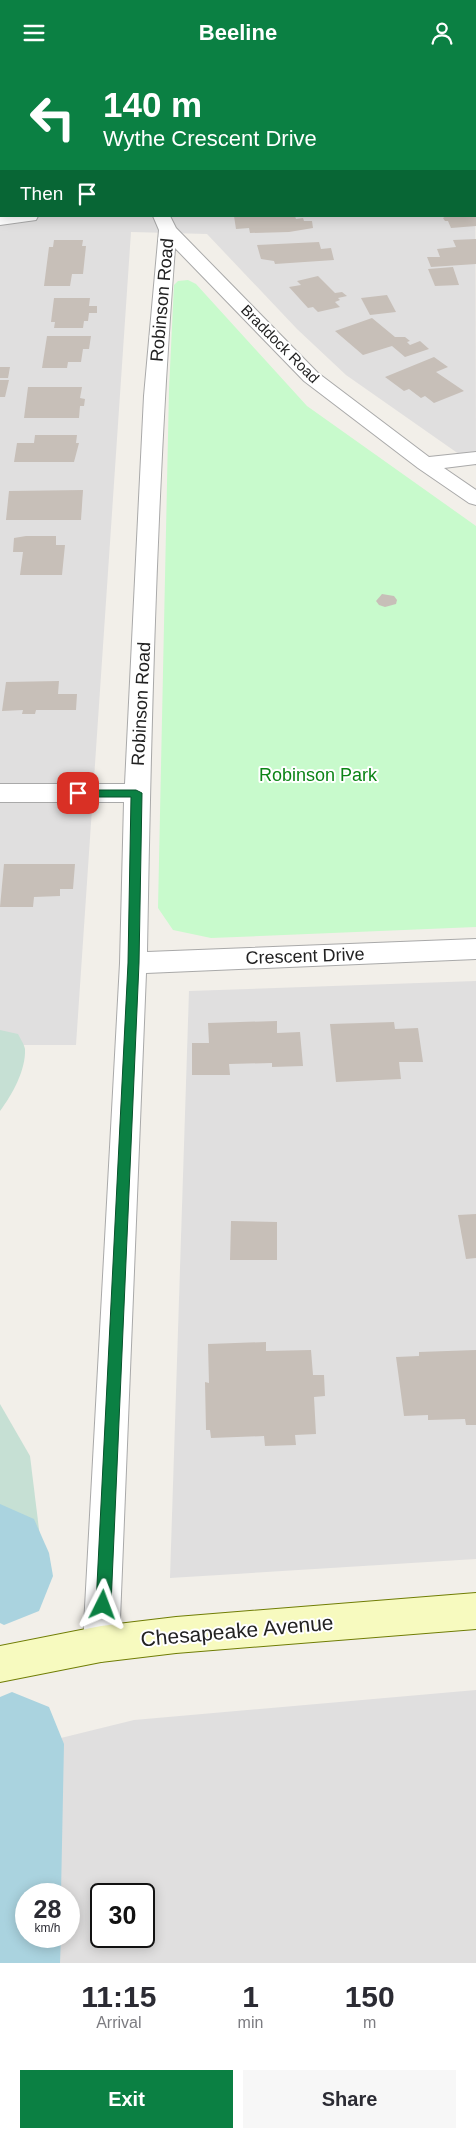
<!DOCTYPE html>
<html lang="en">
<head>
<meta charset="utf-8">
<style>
	body { margin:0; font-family:Helvetica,sans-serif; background:#f7f7f7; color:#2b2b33; height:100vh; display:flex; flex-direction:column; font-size:19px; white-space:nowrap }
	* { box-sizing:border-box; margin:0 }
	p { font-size:16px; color:#7c7c81 }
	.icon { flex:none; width:28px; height:28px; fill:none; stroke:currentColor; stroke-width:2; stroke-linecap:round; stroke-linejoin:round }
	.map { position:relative; height:1898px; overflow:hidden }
	.drawer { display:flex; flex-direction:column; background:#fff; flex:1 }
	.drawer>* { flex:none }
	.top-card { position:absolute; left:0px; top:0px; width:476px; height:152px; box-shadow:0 2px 12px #0003; background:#0b8043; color:#fff; overflow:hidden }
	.speed { position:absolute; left:15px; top:1818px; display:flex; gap:10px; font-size:25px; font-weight:700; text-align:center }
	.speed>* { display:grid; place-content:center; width:65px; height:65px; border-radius:50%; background:#fff; box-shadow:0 2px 12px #0003; line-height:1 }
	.speed small { font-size:12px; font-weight:400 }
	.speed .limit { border:2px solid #111; border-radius:8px; background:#fff; color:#111 }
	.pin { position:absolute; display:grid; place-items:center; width:42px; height:42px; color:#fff; margin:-21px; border-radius:10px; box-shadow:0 2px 8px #0006 }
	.me { position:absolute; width:55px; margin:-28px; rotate:3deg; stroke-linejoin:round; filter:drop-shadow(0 0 4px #0008) }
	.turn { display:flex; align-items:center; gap:18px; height:105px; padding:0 20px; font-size:22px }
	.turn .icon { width:65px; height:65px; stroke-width:2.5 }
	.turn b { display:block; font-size:35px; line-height:42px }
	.then { display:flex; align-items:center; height:48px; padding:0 20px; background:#0003; gap:10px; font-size:19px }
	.eta { display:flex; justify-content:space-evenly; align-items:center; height:85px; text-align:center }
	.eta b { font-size:30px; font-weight:800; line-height:35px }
	.primary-button { display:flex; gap:10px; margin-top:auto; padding:10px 20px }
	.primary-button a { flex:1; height:58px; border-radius:0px; background:#0b8043; color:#fff; font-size:20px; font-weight:800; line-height:58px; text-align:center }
	.primary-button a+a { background:#f7f7f7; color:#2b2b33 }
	header { display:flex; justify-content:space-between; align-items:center; height:65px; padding:0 20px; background:#0b8043; color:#fff; font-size:22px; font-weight:800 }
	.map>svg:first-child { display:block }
	.residential { fill:#e0dfdf; fill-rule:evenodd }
	.wetland { fill:#c6e0d4 }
	.park { fill:#c8facc }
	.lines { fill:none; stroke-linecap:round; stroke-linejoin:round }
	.river { fill:#aad3df; fill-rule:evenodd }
	.building { fill:#c7bfb8 }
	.street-casing { stroke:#a9a9a9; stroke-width:2 }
	.secondary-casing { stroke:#707d05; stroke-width:2 }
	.street { fill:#fff; fill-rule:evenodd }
	.secondary { fill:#f7fabf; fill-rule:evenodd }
	.route { fill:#0b8043; stroke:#07532c }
	.labels { text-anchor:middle; stroke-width:4; stroke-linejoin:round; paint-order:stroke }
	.far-street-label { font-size:15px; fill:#222; stroke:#fff }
	.street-label { font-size:18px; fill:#222; stroke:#fff }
	.park-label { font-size:18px; fill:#0c8416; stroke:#fff }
	.near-street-label { font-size:21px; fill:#222; stroke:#fff }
</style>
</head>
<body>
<header><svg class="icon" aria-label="menu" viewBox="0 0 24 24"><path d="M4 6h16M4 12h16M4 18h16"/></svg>Beeline<svg class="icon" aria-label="person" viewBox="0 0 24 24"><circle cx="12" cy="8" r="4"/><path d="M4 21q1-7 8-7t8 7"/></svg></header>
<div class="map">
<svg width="476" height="1898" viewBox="0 0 476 1898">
	<rect width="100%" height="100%" fill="#f2efe9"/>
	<!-- residential -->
	<g class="residential">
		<polygon points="475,2 476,401 346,310 297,264 207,169 131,167 76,980 0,980 0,81 1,151 475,151"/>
		<polygon points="476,916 476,1494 170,1513 189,926"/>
		<path d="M476,1625V1898H0V1688L134,1655ZM26,1829H69V1871H26ZM101,1829H144V1871H101Z"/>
	</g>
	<!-- wetland -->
	<g class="wetland">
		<path d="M0,965L18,969C20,973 24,979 25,984C26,1005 12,1030 0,1046Z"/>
		<polygon points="0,1339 30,1391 43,1497 0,1505"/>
	</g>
	<!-- park -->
	<polygon class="park" points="188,215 196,219 307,341 476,461 476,862 211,873 173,865 158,843 169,324 174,220 178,216"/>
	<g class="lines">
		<!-- river -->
		<g class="river">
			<polygon points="0,1439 34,1454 49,1488 53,1511 39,1546 4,1560 0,1558"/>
			<polygon points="12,1627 49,1642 64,1679 61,1829 26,1829 26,1871 61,1871 60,1898 0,1898 0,1632"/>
		</g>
	</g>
	<!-- building -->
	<g class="building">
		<polygon points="234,151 295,151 296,154 303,153 304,156 312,156 313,163 289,167 250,168 249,163 236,164"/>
		<polygon points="446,151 476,151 476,161 451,163 448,156 445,156 443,153"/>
		<polygon points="476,174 476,199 431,202 427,192 440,192 437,184 456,182 453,175"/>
		<polygon points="54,175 83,175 82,181 86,181 83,209 72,209 70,221 44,221 49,182 53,182"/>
		<polygon points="319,177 321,184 331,183 334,195 275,199 274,196 261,194 257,180"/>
		<polygon points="453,202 459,220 435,221 428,204"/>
		<polygon points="318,211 335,228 342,227 347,231 338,233 340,235 335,237 340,242 318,247 313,242 308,243 289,222 301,220 297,216"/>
		<polygon points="387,230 396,247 370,250 361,233"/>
		<polygon points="54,233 90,233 89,241 97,241 97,248 89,248 88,256 84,256 83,263 54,263 55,257 51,257"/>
		<polygon points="372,253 395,272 405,272 410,276 407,277 410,280 420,276 429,284 405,292 392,281 363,290 335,266"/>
		<polygon points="47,271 91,271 89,284 83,284 81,297 68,297 67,303 42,303"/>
		<polygon points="434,292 448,302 436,307 464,326 434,338 425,331 421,333 409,324 404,326 385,312"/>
		<polygon points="0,302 10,302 8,313 0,313"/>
		<polygon points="0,315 9,315 5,332 0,332"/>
		<polygon points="28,322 82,322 80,333 85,334 84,341 80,341 79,353 24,353"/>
		<polygon points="35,370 77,370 76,378 79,378 74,397 14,397 17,378 34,378"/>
		<polygon points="83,425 81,455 6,455 9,426"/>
		<polygon points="26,471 56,471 56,480 65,480 62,510 20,510 23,487 13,487 14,473"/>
		<polygon points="382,529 394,531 397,535 396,539 385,542 379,540 376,536"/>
		<polygon points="59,616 58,629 77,629 76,645 36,645 35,649 22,649 23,645 2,646 6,617"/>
		<polygon points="4,799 75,799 73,824 60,824 60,831 34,832 33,842 0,842"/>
		<polygon points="277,956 277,968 300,967 303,1001 272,1002 272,998 229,999 230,1010 192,1010 192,978 209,978 208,958"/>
		<polygon points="394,957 395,964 418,963 423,997 399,997 401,1014 336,1017 330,959"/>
		<polygon points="476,1149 476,1193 466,1194 458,1150"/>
		<polygon points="231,1156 277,1157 277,1195 230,1195"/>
		<polygon points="266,1277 266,1286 311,1285 313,1310 324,1310 325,1331 314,1332 316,1369 295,1370 296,1380 265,1381 264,1371 211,1373 210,1365 206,1365 205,1317 209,1318 208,1279"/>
		<polygon points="476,1285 476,1360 466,1360 465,1354 428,1355 428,1350 404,1351 396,1292 419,1291 419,1287"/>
	</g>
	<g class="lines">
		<!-- street casing -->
		<g class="street-casing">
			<g id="street">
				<polygon points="103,0 119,0 120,1 104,1"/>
				<polygon points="0,150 1,151 38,151 36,155 0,160"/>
				<path d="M153,151H170L176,163L318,308L429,392L476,387V399L444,403L476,425V440L469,438L418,403L304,316L175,183C157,417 151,652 147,887L476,874V894L146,908L119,1579L114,1592L101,1597L88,1592L83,1579L120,898L124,737H0V719H125L144,331L159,165Z"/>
			</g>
		</g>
		<!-- secondary casing -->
		<g class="secondary-casing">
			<polygon id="secondary" points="476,1528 476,1564 176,1588 101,1597 0,1617 0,1581 101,1561 176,1552"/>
		</g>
		<!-- street -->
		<use href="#street" class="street"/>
		<!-- secondary -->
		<use href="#secondary" class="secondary"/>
	</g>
	<!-- route -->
	<polygon class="route" points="78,725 136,725 142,728 139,898 111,1540 108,1545 103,1547 98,1545 96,1540 128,898 131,732 78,732 73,728"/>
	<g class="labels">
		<!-- far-street labels -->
		<g class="far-street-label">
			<text transform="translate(280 279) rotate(45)" y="5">Braddock Road</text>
		</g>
		<!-- street labels -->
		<g class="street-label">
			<text transform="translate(162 235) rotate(-85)" y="6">Robinson Road</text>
			<text transform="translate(141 639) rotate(-87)" y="6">Robinson Road</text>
			<text transform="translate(305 891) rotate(-2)" y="6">Crescent Drive</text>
		</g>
		<!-- park labels -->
		<g class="park-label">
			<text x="318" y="716">Robinson Park</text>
		</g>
		<!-- near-street labels -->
		<g class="near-street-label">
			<text transform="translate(237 1566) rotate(-5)" y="7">Chesapeake Avenue</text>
		</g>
	</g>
</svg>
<div class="speed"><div>28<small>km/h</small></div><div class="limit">30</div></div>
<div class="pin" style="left:78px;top:728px;background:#d93025"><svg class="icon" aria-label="arrive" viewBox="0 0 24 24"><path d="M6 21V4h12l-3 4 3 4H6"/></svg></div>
<svg class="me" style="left:103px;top:1540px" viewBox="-20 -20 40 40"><path d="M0-17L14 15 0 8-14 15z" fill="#0b8043" stroke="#fff" stroke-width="4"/></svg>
<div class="top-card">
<div class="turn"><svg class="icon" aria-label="left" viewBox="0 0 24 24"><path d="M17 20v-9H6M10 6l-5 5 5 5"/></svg><div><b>140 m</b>Wythe Crescent Drive</div></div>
<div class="then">Then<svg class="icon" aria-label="arrive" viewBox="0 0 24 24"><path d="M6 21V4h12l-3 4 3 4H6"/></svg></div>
</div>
</div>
<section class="drawer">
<div class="eta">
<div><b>11:15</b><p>Arrival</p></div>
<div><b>1</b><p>min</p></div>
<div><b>150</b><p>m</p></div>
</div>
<div class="primary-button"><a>Exit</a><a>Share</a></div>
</section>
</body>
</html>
